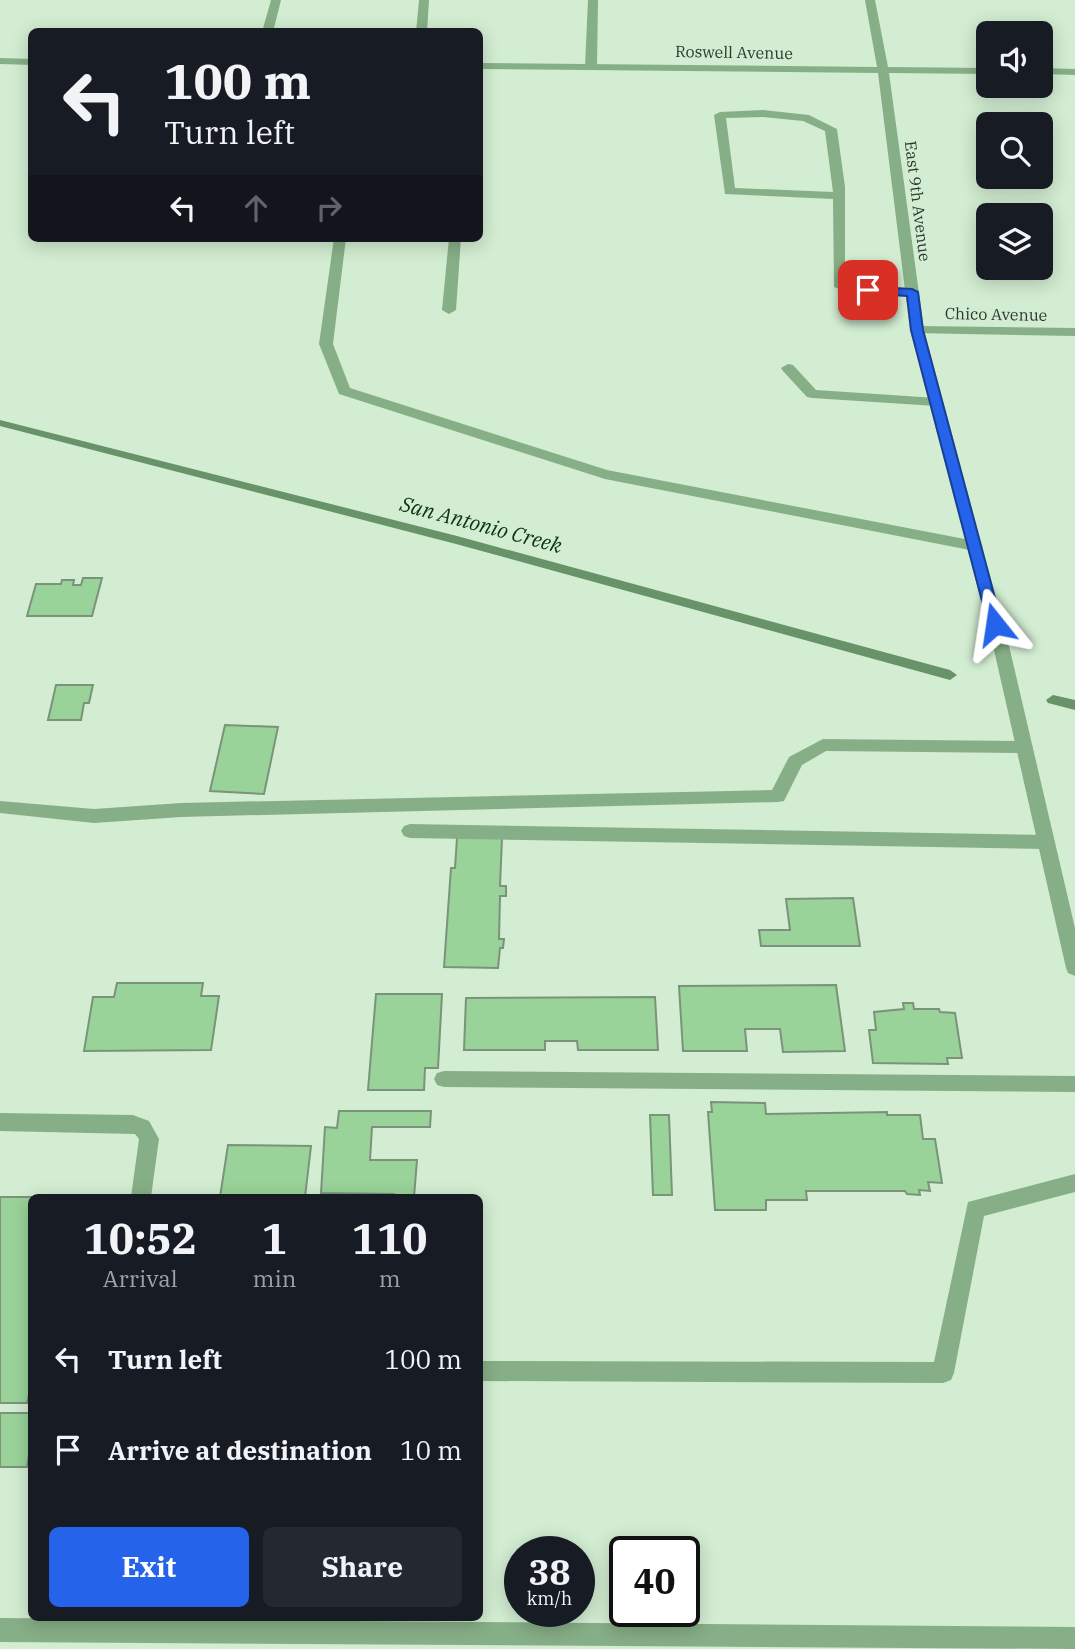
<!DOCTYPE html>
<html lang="en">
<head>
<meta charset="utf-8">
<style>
	body { margin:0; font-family:"IBM Plex Serif",serif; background:#242831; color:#f1f3f6; height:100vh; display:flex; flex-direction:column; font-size:26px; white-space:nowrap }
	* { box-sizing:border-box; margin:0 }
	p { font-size:23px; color:#9ea1a6 }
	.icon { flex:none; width:38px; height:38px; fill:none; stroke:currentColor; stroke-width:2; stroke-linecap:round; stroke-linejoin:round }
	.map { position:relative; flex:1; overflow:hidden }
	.sheet { position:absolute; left:28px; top:1194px; width:455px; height:427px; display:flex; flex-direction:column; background:#171b24; border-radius:10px; box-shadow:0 4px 18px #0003 }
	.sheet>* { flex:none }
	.top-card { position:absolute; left:28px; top:28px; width:455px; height:214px; border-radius:10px; box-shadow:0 4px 18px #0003; background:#171b24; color:#f1f3f6; overflow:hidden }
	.buttons { position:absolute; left:976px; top:21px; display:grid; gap:14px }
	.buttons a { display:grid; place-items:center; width:77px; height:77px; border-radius:10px; background:#171b24; box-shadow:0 4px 18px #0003; font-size:35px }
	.speed { position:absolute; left:504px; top:1536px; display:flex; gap:14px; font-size:35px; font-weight:700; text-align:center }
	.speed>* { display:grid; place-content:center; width:91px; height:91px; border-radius:50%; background:#171b24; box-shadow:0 4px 18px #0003; line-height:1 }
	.speed small { font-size:18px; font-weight:400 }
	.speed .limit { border:4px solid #111; border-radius:10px; background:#fff; color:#111 }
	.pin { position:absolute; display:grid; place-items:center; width:60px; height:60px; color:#fff; margin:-30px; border-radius:14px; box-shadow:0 4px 10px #0006 }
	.me { position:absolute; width:77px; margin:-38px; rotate:345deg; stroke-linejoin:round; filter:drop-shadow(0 0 5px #0008) }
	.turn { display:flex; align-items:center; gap:24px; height:147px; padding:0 21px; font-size:32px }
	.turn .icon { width:91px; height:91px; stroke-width:2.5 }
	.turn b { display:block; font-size:49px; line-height:60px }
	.lanes { display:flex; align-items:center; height:66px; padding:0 21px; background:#0003; justify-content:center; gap:35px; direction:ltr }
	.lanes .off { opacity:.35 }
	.eta { display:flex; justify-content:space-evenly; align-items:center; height:119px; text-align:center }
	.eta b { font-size:42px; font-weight:700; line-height:49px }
	.action { display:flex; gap:14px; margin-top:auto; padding:14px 21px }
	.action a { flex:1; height:80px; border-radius:10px; background:#2563eb; color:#fff; font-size:28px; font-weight:700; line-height:80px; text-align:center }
	.action a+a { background:#242831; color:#f1f3f6 }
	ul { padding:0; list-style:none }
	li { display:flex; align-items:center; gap:21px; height:91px; padding:0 21px }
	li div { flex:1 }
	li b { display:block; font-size:26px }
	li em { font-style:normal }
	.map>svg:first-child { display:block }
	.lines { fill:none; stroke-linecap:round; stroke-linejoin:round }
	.stream { fill:#689368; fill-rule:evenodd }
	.building { fill:#99d399; stroke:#7b937a; stroke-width:2 }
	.service { fill:#87af87; fill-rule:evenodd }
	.minor { fill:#87af87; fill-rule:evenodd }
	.tertiary { fill:#87af87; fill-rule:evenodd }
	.route { fill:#2563eb; stroke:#184099; stroke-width:2 }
	.labels { text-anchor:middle; stroke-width:5; stroke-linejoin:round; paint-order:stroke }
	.far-street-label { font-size:16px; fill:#2f392f; stroke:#d2edd2 }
	.water-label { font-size:21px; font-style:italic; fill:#0c3510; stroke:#d2edd2 }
</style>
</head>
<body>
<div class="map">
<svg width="1075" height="1649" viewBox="0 0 1075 1649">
	<rect width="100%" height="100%" fill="#d2edd2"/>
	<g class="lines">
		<!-- stream -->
		<g class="stream">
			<polygon points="0,420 457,536 950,670 957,675 950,680 456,544 0,426"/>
			<polygon points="1053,695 1075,700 1075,710 1048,703 1046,700"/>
		</g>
	</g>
	<!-- building -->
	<g class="building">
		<polygon points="83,578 102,578 92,616 27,616 36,584 61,584 62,580 74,580 73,585 81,585"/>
		<polygon points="56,685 93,685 89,703 84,703 81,720 48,720"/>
		<polygon points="225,725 278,727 264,794 210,791"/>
		<polygon points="457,838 502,838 500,886 506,886 506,896 500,896 499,939 504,939 503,948 500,948 498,968 444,967 451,868 455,868"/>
		<polygon points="853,898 860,946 761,946 759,930 790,930 786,899"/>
		<polygon points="117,983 203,983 201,996 219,996 211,1050 84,1051 93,997 114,997"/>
		<polygon points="836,985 845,1051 783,1052 780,1029 745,1029 747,1051 683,1051 679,986"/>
		<polygon points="376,994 442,994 438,1068 425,1068 424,1090 368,1090"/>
		<polygon points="655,997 658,1050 578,1050 577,1041 545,1041 545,1050 464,1050 466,998"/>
		<polygon points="903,1003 913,1003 914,1009 939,1009 940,1012 955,1013 962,1058 947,1058 948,1064 873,1063 869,1030 876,1030 874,1012 904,1009"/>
		<polygon points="711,1102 765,1103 766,1114 887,1112 887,1115 920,1115 923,1139 935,1139 942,1183 928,1182 930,1191 919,1190 920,1195 907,1194 905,1191 806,1191 807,1200 766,1200 766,1210 715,1210 708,1112 712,1112"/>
		<polygon points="339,1111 431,1111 430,1127 372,1127 370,1160 417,1160 414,1197 394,1197 394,1194 321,1193 325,1127 337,1128"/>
		<polygon points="650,1115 669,1115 672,1195 653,1195"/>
		<polygon points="228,1145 311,1146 305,1197 220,1197"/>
		<polygon points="0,1197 65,1197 32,1197 32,1382 27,1403 0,1403"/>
		<polygon points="0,1413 32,1413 32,1437 27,1467 0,1467"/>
	</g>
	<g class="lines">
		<!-- service -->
		<g class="service">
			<polygon points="271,0 281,0 273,32 262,32"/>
			<polygon points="419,0 429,0 427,32 416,32"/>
			<polygon points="588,0 598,0 597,66 591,69 585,66"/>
			<path d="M763,110L809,115L837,129L845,187V282L852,285L912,288L917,289V295L849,293L834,287L833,199L725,194L714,115L720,112ZM763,117L803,121L825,131L833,192L735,188L726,118Z"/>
			<polygon points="334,238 346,238 333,344 350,388 607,470 975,541 983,546 975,551 605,479 339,394 319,344"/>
			<polygon points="449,238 461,238 456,310 449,314 442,310"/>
			<polygon points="788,364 793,365 816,390 936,398 943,402 936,406 812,398 807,397 783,371 781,368"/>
			<polygon points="823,739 1025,741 1033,747 1025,753 826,751 802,765 784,801 778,802 181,817 94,823 0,813 0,801 94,809 181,803 772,790 789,757"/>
			<polygon points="410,824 1046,835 1052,837 1055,842 1052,847 1046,849 410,838 404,836 401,831 404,826"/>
			<polygon points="444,1071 1075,1076 1075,1092 444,1087 437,1085 434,1079 437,1073"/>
			<polygon points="0,1113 133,1115 149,1121 159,1139 151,1197 131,1197 139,1139 135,1134 0,1131"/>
			<polygon points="1075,1174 1075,1192 984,1216 954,1373 951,1380 943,1383 480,1381 480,1361 934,1362 968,1202"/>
		</g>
		<!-- minor -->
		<polygon class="minor" points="917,326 1075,328 1075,336 912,333 912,327"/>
		<!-- tertiary -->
		<g class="tertiary">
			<polygon points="865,0 875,0 888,67 989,68 989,74 889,73 924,330 1010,650 1075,928 1075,976 1068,973 1066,968 994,650 910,330 878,73 480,69 480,63 877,67"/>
			<polygon points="0,58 32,59 32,65 0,64"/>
			<polygon points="1041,68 1075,69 1075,75 1041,74"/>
			<polygon points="0,1618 1075,1627 1075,1649 0,1642"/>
		</g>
	</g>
	<!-- route -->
	<polygon class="route" points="868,287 912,289 918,292 923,330 1002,624 1000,627 995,629 988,624 911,330 907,296 864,293 862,290"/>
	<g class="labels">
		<!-- far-street labels -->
		<g class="far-street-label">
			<text transform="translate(734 52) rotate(1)" y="6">Roswell Avenue</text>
			<text transform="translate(918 201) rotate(83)" y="6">East 9th Avenue</text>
			<text transform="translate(996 314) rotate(1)" y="6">Chico Avenue</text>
		</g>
		<!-- water labels -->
		<g class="water-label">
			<text transform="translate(481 525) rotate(15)" y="7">San Antonio Creek</text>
		</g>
	</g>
</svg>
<div class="buttons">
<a><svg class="icon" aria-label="sound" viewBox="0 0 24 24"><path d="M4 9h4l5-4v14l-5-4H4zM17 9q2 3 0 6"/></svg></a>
<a><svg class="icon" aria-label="search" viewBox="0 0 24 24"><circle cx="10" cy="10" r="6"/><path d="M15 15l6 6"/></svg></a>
<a><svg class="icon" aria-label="layers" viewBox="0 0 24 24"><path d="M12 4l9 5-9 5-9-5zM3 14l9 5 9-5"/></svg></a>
</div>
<div class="speed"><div>38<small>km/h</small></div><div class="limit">40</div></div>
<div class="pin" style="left:868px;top:290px;background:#d93025"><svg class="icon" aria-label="arrive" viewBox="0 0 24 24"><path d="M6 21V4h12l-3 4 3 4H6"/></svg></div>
<svg class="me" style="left:995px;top:624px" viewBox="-20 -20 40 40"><path d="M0-17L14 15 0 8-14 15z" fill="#2563eb" stroke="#fff" stroke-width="4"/></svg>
<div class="top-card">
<div class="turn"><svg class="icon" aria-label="left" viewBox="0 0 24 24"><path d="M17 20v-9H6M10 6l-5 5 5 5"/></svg><div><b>100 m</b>Turn left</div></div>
<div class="lanes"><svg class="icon" aria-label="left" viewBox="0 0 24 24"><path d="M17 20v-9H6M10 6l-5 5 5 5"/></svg><svg class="icon off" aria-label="ahead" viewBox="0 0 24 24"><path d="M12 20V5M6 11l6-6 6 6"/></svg><svg class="icon off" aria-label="right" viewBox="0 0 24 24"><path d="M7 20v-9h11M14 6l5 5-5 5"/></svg></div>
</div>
<section class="sheet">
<div class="eta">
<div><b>10:52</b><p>Arrival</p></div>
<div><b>1</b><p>min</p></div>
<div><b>110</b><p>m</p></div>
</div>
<ul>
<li><svg class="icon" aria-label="left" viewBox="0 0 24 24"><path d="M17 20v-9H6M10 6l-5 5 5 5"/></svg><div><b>Turn left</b></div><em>100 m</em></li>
<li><svg class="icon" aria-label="arrive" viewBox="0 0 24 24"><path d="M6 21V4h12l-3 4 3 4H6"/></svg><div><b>Arrive at destination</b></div><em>10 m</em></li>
</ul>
<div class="action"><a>Exit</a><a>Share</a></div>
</section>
</div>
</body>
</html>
